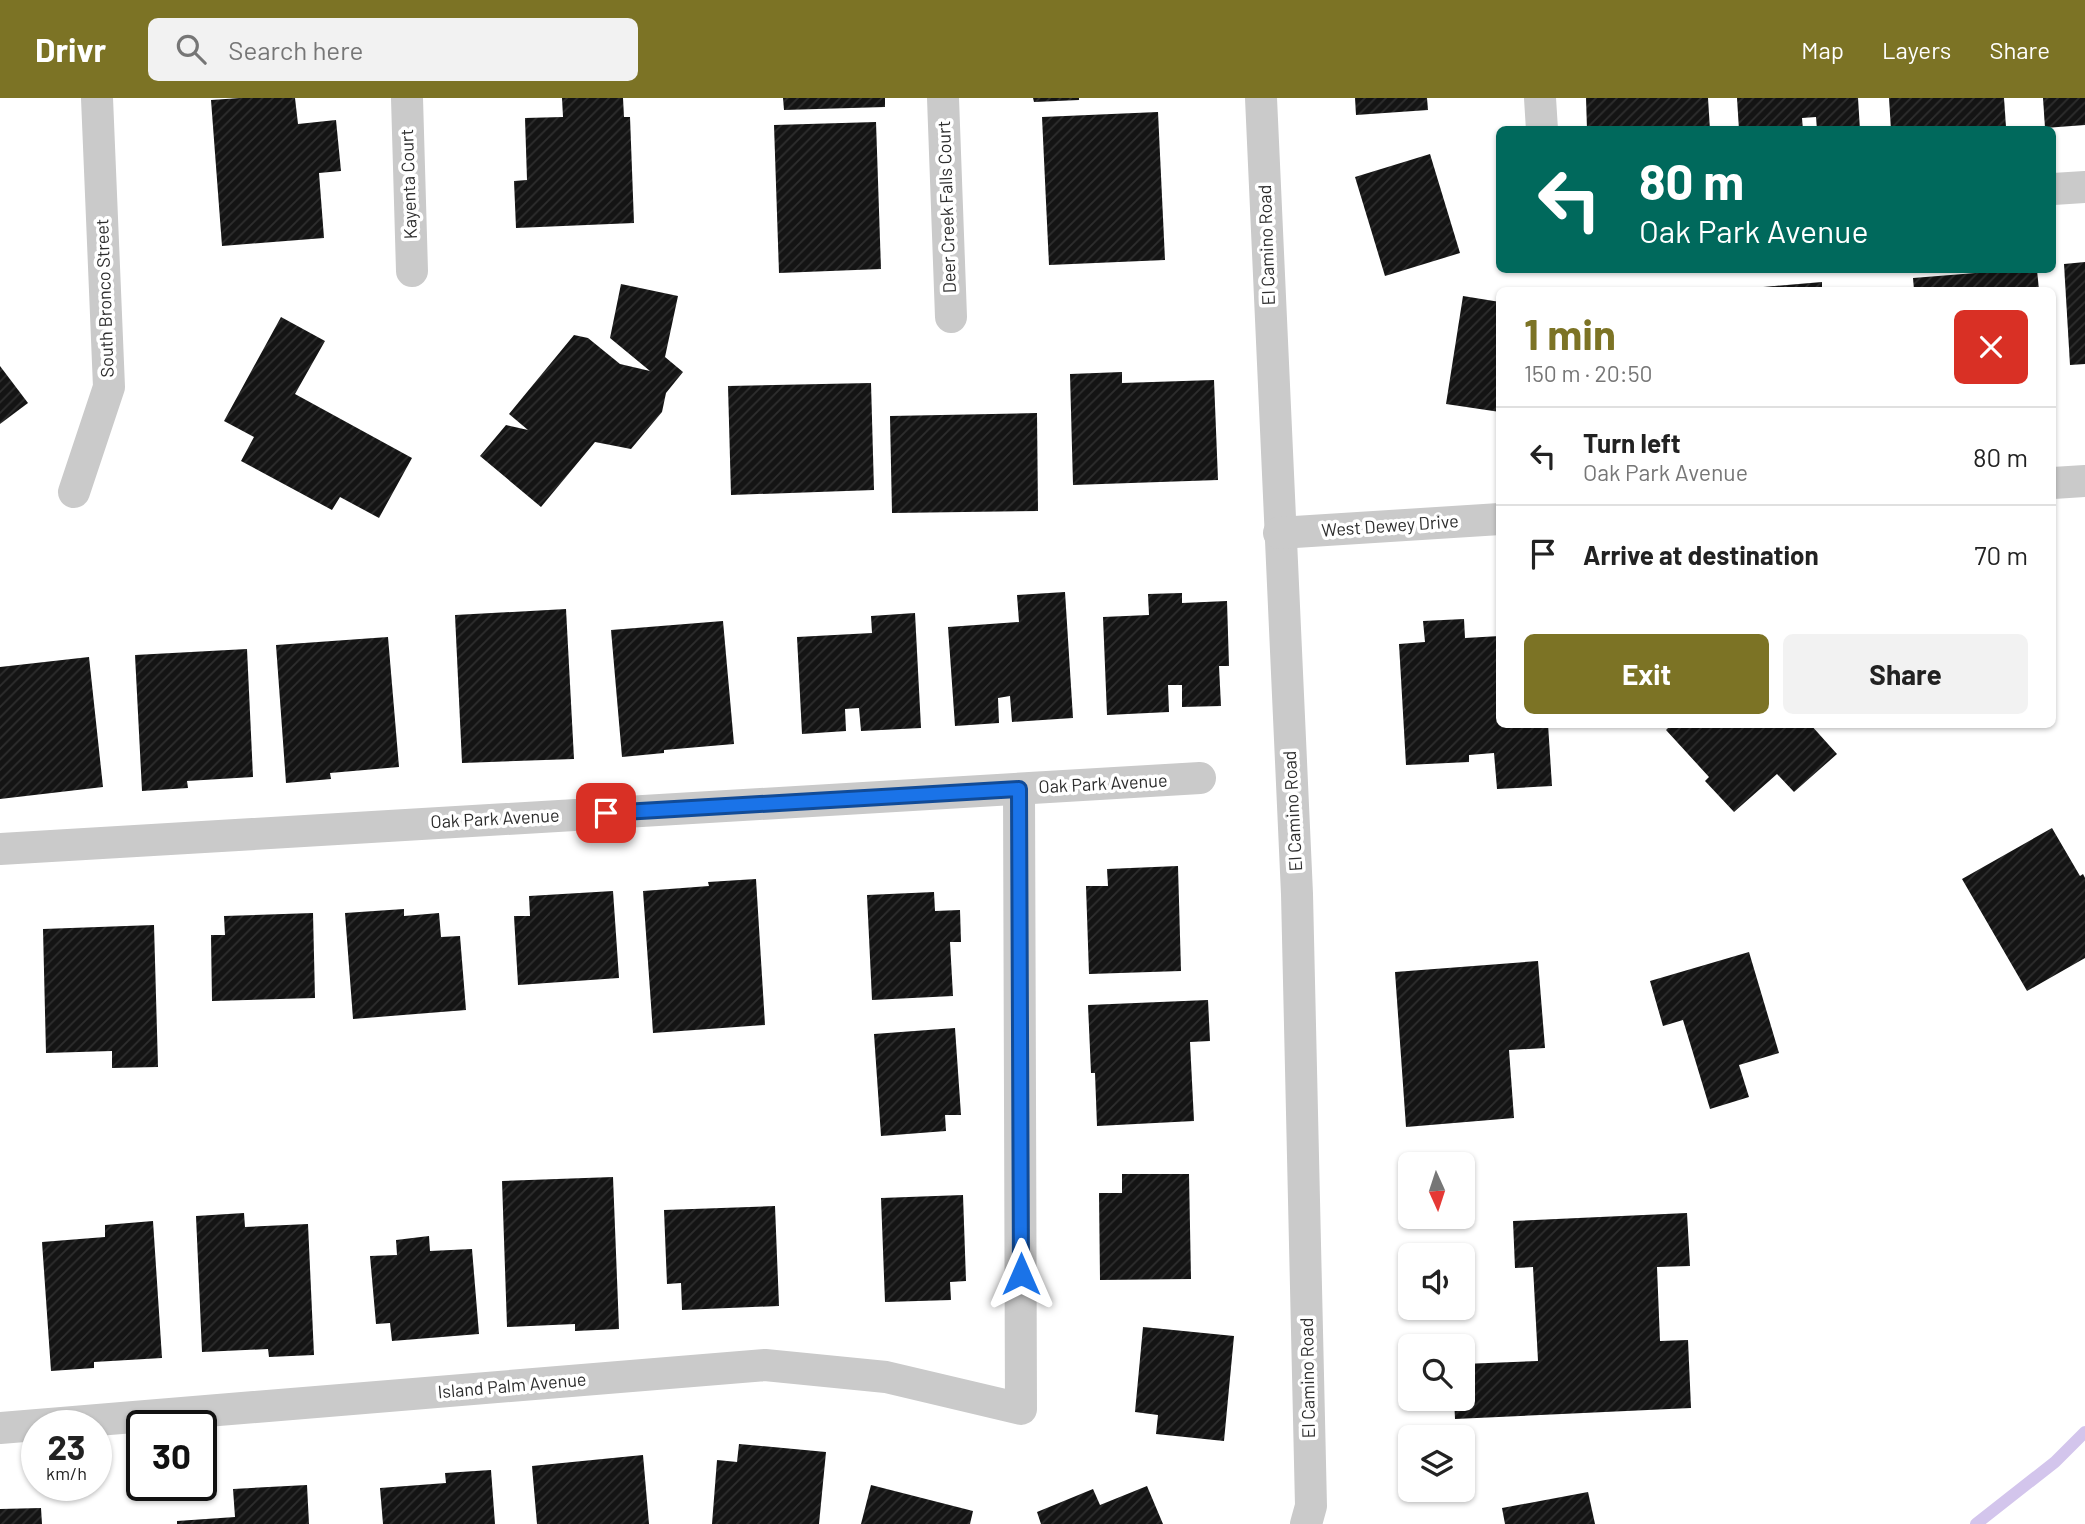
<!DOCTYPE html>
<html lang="en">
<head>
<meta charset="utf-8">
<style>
	body { margin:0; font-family:Barlow,sans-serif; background:#f2f2f2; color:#222; height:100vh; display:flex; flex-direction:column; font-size:26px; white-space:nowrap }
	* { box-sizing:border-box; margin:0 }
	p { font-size:23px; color:#767676 }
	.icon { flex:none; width:38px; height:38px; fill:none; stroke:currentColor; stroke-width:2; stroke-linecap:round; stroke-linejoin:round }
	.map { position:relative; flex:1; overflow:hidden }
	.side { position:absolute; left:1496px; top:189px; width:560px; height:441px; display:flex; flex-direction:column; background:#fff; border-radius:10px; box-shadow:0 2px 5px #0004 }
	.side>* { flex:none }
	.banner { position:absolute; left:1496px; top:28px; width:560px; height:147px; border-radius:10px; box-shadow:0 2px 5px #0004; background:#00695c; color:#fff; overflow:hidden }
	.needle { width:46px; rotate:177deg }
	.buttons { position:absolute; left:1398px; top:1054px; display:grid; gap:14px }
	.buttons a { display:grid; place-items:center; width:77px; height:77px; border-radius:10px; background:#fff; box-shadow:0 2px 5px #0004; font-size:35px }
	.speed { position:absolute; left:21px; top:1312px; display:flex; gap:14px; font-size:35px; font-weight:700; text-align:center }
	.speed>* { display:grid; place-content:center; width:91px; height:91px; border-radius:50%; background:#fff; box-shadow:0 2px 5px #0004; line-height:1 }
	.speed small { font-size:18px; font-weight:400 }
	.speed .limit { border:4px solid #111; border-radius:10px; background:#fff; color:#111 }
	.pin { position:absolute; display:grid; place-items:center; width:60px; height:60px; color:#fff; margin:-30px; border-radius:14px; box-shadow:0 4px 10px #0006 }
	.me { position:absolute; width:77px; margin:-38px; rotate:0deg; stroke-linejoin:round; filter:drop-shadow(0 0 5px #0008) }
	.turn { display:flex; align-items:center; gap:24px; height:147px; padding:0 28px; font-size:32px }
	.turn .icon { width:91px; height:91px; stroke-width:2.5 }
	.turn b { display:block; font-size:49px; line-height:60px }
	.round { display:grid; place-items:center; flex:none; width:74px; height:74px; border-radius:10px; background:#f2f2f2 }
	.headline { display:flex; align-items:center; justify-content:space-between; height:119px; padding:0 28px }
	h1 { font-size:42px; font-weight:700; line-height:52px; color:#7c7325 }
	.button { display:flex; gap:14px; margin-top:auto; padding:14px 28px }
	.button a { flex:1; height:80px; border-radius:10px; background:#7c7325; color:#fff; font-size:28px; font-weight:700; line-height:80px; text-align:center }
	.button a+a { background:#f2f2f2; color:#222 }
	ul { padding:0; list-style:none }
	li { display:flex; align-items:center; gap:21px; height:98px; padding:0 28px; border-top:2px solid #e0e0e0 }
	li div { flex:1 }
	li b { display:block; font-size:26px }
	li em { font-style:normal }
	header { display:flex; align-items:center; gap:42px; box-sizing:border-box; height:98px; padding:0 35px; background:#7c7325; color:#fff }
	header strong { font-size:33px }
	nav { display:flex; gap:38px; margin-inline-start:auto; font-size:24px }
	.search { width:490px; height:63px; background:#f2f2f2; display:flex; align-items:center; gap:18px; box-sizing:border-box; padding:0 24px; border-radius:10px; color:#767676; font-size:26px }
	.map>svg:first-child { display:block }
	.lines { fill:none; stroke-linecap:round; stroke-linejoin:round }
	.stream { stroke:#d3c5ec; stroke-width:12 }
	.building { fill:url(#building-hatch) }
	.minor { stroke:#cacaca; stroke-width:32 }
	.route-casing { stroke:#114b97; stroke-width:18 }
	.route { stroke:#1a73e8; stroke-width:12 }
	.labels { text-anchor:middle; stroke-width:7; stroke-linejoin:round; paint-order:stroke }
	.street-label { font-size:18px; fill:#2d2d2d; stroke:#fff }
</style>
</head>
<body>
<header>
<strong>Drivr</strong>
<div class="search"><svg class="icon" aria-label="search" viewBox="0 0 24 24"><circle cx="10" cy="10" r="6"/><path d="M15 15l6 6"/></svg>Search here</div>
<nav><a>Map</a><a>Layers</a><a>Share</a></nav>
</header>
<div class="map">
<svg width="2085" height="1426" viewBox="0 0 2085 1426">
	<defs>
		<pattern id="building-hatch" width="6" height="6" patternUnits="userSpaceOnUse" patternTransform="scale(1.75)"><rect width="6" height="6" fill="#141414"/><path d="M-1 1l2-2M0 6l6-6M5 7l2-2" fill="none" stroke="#2e2e2e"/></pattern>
	</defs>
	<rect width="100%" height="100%" fill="#fff"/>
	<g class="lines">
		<!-- stream -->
		<polyline class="stream" points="1976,1426 2055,1364 2085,1334"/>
	</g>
	<!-- building -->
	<g class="building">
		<polygon points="240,0 295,0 298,26 336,22 341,73 319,75 324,140 222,148 211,2"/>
		<polygon points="562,0 623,0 624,19 630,19 634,125 516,130 514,83 527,82 525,20 563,19"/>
		<polygon points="783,0 885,0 885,9 784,12"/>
		<polygon points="1033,0 1079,0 1079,2 1034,4"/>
		<polygon points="1355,0 1427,0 1428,12 1356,17"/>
		<polygon points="1586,0 1708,0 1710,32 1587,32"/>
		<polygon points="1737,0 1858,0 1860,32 1817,32 1816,19 1802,20 1803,32 1739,32"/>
		<polygon points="1889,0 2004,0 2006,29 1891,32"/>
		<polygon points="2043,0 2085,0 2085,27 2045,30"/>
		<polygon points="1158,14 1165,162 1049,167 1042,19"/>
		<polygon points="876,24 881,171 779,175 774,27"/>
		<polygon points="1430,56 1460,155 1385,178 1355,79"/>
		<polygon points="2085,164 2085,266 2070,267 2064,166"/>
		<polygon points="2013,172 2037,172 2039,192 1914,192 1913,180"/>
		<polygon points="1822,184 1822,192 1763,192 1763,189"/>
		<polygon points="621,186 678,198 665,259 683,274 666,295 662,314 631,351 595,344 541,409 480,358 506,327 528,332 509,316 574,237 588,240 620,266 650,273 610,240"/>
		<polygon points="1463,198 1500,204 1500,314 1446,306"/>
		<polygon points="281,219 325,243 295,296 412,360 379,420 340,399 332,412 241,363 254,339 224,323"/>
		<polygon points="0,268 28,305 0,326"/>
		<polygon points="1122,274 1122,285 1214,282 1218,382 1073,387 1070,276"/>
		<polygon points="871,285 874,392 731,397 728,288"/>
		<polygon points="1037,315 1038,413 892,415 890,318"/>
		<polygon points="1065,494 1073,620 1012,624 1010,598 998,600 999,625 955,628 948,529 1019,524 1017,497"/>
		<polygon points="1182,495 1182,505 1227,503 1229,568 1219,568 1221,608 1182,609 1182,587 1168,587 1169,614 1107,617 1103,519 1149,517 1148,496"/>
		<polygon points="566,511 574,661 462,665 455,517"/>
		<polygon points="915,515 921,630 861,633 859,610 845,611 846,633 802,636 797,539 872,535 871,518"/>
		<polygon points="1464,521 1465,540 1500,538 1500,626 1548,626 1552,688 1497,691 1494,655 1469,657 1469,664 1406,667 1399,546 1425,544 1423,523"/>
		<polygon points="723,523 734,646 664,652 664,655 622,659 611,532"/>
		<polygon points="388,539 399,669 330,675 331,681 286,685 276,547"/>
		<polygon points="247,551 253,679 187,683 188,690 142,693 135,557"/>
		<polygon points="89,559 103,689 0,701 0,569"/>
		<polygon points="1672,626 1810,626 1837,656 1794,694 1777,676 1734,714 1705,683 1709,679 1666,632"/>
		<polygon points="2052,730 2080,778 2083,776 2085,780 2085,860 2027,893 1962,781"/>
		<polygon points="1178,768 1181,873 1089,876 1086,788 1108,788 1107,771"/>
		<polygon points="756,781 765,927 653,935 643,793 709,788 708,784"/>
		<polygon points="613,793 619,880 518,887 514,818 530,818 529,798"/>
		<polygon points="934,794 935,813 960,812 961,844 950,844 953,898 872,902 867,797"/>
		<polygon points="404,811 404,818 439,815 441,839 460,838 466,912 353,921 345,815"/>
		<polygon points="313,815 315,900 212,903 211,837 225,837 224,818"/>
		<polygon points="154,827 158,969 112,970 112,953 46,955 43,831"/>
		<polygon points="1749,854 1779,955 1739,967 1749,999 1710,1011 1683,922 1663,928 1650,883"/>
		<polygon points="1538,863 1545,950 1509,952 1514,1020 1406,1029 1395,874"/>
		<polygon points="1208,902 1210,943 1190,944 1194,1023 1097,1028 1095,975 1091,975 1088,907"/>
		<polygon points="955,930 961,1017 945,1017 946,1033 881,1038 874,936"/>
		<polygon points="1122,1076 1189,1076 1191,1181 1100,1182 1099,1095 1122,1095"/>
		<polygon points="613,1079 619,1231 575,1233 575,1226 507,1229 502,1083"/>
		<polygon points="963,1097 966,1183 950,1184 951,1202 885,1204 881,1100"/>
		<polygon points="775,1108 779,1208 682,1212 681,1185 667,1186 664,1112"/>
		<polygon points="244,1115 245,1129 308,1126 314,1257 269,1259 268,1251 202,1254 196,1118"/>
		<polygon points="1687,1115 1690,1168 1657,1169 1660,1243 1688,1242 1691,1310 1455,1321 1454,1300 1463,1300 1463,1266 1538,1263 1533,1169 1515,1170 1513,1123"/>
		<polygon points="153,1123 162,1260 94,1264 94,1270 51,1273 42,1144 105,1139 105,1127"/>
		<polygon points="429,1138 430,1153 472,1151 479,1236 392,1243 390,1225 376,1226 370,1158 397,1157 396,1142"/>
		<polygon points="1143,1229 1234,1238 1224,1343 1156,1336 1158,1317 1135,1314"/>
		<polygon points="739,1346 826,1354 819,1426 712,1426 717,1362 737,1364"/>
		<polygon points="643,1357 649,1426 537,1426 532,1368"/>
		<polygon points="491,1372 495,1426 383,1426 380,1390 446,1385 445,1375"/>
		<polygon points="307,1387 309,1426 177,1426 177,1423 235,1419 233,1391"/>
		<polygon points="871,1387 973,1413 970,1426 861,1426"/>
		<polygon points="1147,1388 1163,1426 1041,1426 1037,1414 1093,1391 1100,1407"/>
		<polygon points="1588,1394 1595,1426 1505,1426 1502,1410"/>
		<polygon points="41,1410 42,1426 0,1426 0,1411"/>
	</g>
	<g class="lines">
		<!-- minor -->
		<g class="minor">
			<polyline points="407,0 412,173"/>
			<polyline points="943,0 951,219"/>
			<polyline points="1261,0 1297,796 1311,1408 1306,1426"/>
			<polyline points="1540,0 1542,32"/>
			<polyline points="2053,91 2085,89"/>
			<polyline points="2053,385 2085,383"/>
			<polyline points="74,394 109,289 97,0"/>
			<polyline points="1279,435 1500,421"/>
			<polyline points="0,751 1200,680"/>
			<polyline points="0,1330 765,1267 886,1279 1021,1311 1019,691"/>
		</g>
	</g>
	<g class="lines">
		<!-- route casing -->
		<g class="route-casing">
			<polyline id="route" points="606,715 1019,691 1021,1176"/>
		</g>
		<!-- route -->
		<use href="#route" class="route"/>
	</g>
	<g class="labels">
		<!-- street labels -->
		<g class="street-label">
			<text transform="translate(409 86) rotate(-92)" y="6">Kayenta Court</text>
			<text transform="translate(947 109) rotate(-92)" y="6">Deer Creek Falls Court</text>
			<text transform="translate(1267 147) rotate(-92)" y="6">El Camino Road</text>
			<text transform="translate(105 200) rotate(-92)" y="6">South Bronco Street</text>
			<text transform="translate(1390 428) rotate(-4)" y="6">West Dewey Drive</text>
			<text transform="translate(1103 686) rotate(-3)" y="6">Oak Park Avenue</text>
			<text transform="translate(1293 713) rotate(-93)" y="6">El Camino Road</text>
			<text transform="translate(495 721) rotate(-3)" y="6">Oak Park Avenue</text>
			<text transform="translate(1308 1280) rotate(-91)" y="6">El Camino Road</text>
			<text transform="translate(512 1288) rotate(-5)" y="6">Island Palm Avenue</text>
		</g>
	</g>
</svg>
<div class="buttons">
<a><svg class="needle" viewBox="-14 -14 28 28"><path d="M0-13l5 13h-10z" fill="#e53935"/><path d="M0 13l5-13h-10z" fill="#767676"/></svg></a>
<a><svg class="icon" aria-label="sound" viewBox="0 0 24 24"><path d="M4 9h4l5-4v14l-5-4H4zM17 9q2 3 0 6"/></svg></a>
<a><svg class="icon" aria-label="search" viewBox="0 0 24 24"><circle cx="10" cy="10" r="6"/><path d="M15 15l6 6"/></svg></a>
<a><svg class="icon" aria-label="layers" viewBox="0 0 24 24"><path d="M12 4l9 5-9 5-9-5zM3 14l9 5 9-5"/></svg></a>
</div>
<div class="speed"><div>23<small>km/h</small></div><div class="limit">30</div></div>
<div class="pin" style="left:606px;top:715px;background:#d93025"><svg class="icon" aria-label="arrive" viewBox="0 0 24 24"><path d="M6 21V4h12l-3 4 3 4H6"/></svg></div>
<svg class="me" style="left:1021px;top:1176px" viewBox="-20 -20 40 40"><path d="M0-17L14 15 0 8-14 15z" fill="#1a73e8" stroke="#fff" stroke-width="4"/></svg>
<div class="banner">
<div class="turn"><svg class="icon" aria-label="left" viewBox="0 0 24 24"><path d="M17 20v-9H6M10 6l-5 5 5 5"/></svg><div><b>80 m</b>Oak Park Avenue</div></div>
</div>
<section class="side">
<div class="headline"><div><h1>1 min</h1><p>150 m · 20:50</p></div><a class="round" style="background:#d93025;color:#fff"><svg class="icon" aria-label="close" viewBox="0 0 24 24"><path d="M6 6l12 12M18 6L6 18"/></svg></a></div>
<ul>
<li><svg class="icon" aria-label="left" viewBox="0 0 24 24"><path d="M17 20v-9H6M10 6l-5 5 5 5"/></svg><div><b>Turn left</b><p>Oak Park Avenue</p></div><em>80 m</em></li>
<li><svg class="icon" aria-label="arrive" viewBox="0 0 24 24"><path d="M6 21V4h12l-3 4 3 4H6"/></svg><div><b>Arrive at destination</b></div><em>70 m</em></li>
</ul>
<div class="button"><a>Exit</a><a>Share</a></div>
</section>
</div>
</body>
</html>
